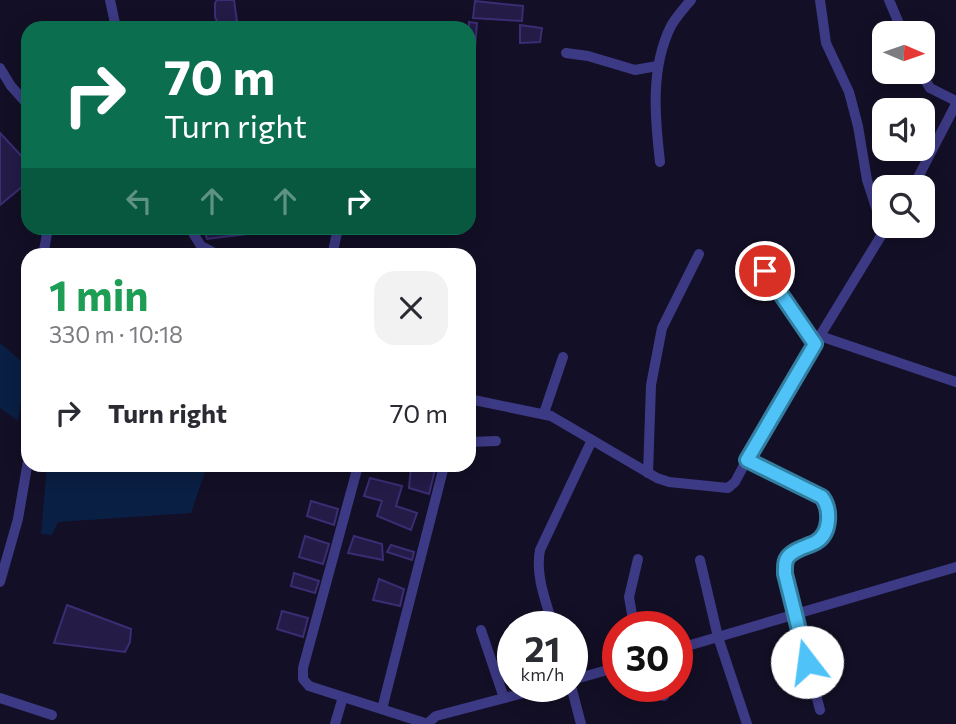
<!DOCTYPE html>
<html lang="en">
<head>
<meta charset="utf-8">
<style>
	body { margin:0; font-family:Commissioner,sans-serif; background:#f2f2f3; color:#2b2b33; height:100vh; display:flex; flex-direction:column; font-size:26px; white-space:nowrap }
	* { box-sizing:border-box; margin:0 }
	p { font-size:23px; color:#7c7c81 }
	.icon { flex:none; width:38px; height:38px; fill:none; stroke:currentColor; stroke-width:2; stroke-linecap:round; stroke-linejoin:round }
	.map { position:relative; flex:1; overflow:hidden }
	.details { position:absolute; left:21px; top:248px; width:455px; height:224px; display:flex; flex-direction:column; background:#fff; border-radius:21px; box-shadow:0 4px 18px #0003 }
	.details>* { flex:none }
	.guide { position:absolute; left:21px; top:21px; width:455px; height:214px; border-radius:21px; box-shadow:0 4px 18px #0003; background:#0b6e4f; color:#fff; overflow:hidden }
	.needle { width:46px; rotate:92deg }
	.buttons { position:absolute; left:872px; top:21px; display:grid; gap:14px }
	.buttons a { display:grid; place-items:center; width:63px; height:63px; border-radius:14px; background:#fff; box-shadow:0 4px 18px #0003; font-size:35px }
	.speed { position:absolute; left:497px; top:611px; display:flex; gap:14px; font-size:35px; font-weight:700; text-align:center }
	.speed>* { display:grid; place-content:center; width:91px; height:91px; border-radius:50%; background:#fff; box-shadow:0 4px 18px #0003; line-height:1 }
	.speed small { font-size:18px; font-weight:400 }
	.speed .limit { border:10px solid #d22; background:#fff; color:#111 }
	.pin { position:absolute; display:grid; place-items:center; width:60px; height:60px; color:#fff; margin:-30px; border:4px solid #fff; border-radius:50%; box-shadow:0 2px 7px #0007 }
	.me { position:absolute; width:77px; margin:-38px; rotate:345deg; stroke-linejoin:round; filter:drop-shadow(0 0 5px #0008) }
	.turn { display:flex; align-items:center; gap:24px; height:147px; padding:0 28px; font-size:32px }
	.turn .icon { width:91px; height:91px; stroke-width:2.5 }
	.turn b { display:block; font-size:49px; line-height:60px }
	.lanes { display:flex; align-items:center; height:66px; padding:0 28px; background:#0003; justify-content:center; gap:35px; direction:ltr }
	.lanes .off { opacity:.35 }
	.round { display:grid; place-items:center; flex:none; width:74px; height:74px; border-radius:21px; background:#f2f2f3 }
	.headline { display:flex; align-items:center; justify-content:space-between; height:119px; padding:0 28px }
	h1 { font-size:42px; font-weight:700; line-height:52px; color:#1e9e55 }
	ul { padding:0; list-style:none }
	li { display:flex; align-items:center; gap:21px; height:91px; padding:0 28px }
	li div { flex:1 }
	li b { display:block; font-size:26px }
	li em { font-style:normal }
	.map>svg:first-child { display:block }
	.water { fill:#0a1f44 }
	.building { fill:#241b47; stroke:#3b2d73; stroke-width:2 }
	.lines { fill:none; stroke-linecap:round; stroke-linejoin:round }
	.minor { stroke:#3d3a85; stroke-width:10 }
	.route-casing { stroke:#337fa1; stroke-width:18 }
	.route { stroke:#4fc3f7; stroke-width:12 }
</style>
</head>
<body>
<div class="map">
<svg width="956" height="724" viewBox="0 0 956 724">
	<rect width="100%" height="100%" fill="#130f26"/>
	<!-- water -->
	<g class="water">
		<polygon points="0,343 27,366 18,421 0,408"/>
		<polygon points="47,466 207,466 191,513 58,522 52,535 41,534"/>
	</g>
	<!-- building -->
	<g class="building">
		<polygon points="217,0 234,0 237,21 219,25 215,17 215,3"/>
		<polygon points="475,1 523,6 522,21 473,18"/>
		<polygon points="469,22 477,23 475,48 469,48"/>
		<polygon points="520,25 542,28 540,42 520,43"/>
		<polygon points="0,133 28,163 28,182 0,205"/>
		<polygon points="204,228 254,228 255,233 207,239"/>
		<polygon points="411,466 436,466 429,494 409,488"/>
		<polygon points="370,478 402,486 396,506 417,513 411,530 377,516 382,501 364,496"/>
		<polygon points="311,501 338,509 334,525 307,516"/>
		<polygon points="305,536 329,544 323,564 299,557"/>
		<polygon points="354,536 382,544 383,560 348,553"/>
		<polygon points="391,545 414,552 412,560 387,552"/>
		<polygon points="294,573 319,581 315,593 291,586"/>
		<polygon points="379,579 404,589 400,606 373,600"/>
		<polygon points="67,605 131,629 130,642 125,652 54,643"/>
		<polygon points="282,611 308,618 303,637 277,629"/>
	</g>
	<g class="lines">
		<!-- minor -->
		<g class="minor">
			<polyline points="110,0 116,28"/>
			<polyline points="820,0 826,43 849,92 858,126 867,180 884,232"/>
			<polyline points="889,0 903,33"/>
			<polyline points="566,53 588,56 635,70 657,66"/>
			<polyline points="0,68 11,86 28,105"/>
			<polyline points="920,72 930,88 956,101"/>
			<path d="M660,162C655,118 650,68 671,26C676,17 684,8 691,0"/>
			<polyline points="913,187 956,104"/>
			<polyline points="190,228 201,246 220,256"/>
			<polyline points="43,256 48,228"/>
			<polyline points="332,256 338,228"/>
			<polyline points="765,271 815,344"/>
			<polyline points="820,336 956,382"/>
			<polyline points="469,399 551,416 657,478 669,482 728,488 735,482 765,426 887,226"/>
			<polyline points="544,413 563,357"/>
			<polyline points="469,442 496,441"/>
			<path d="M747,460L822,497C828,505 830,512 827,523C820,550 798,543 785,563L795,615L820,710"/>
			<polyline points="358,466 303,668 303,679 309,686 428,724"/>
			<polyline points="648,473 651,385 662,328 699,254"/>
			<polyline points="700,560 718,637 747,724"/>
			<polyline points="0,582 18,519 28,461"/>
			<path d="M553,626C546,601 535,576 540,550L592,440"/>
			<polyline points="634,626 629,597 638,559"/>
			<polyline points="481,630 504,698"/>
			<polyline points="677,649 956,567"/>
			<polyline points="572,680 618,667"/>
			<polyline points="571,686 581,724"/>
			<polyline points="661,686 664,696"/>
			<polyline points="0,698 52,715"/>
			<polyline points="382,709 444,466"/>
			<polyline points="335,724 343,697"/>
			<polyline points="427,724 436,716 550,686"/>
		</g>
	</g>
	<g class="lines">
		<!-- route casing -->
		<g class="route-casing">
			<path id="route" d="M765,271L815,344L747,460L822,497C831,509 831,533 816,542C809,546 798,548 791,554C784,559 785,566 785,574L807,662"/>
		</g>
		<!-- route -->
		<use href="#route" class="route"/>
	</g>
</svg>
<div class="buttons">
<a><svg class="needle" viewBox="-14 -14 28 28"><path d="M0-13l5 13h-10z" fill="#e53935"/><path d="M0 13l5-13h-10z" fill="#7c7c81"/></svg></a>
<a><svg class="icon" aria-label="sound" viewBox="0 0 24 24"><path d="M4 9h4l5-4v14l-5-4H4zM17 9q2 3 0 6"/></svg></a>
<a><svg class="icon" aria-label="search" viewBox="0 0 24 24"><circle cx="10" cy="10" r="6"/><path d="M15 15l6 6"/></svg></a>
</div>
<div class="speed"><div>21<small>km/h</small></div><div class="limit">30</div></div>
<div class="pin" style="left:765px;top:271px;background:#d93025"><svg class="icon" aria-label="arrive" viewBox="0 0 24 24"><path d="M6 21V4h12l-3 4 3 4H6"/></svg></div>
<svg class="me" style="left:807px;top:662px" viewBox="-20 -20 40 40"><circle r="19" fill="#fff"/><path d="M0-13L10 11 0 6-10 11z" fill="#4fc3f7"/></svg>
<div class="guide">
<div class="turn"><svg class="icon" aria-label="right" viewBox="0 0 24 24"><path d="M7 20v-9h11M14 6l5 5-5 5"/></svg><div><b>70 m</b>Turn right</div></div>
<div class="lanes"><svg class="icon off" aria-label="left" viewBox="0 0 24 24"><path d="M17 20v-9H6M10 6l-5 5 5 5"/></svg><svg class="icon off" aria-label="ahead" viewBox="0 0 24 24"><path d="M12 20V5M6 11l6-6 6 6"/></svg><svg class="icon off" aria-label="ahead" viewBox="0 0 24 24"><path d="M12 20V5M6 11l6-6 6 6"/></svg><svg class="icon" aria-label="right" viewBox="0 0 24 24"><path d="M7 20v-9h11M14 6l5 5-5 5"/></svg></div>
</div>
<section class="details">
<div class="headline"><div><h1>1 min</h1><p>330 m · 10:18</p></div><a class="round"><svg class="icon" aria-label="close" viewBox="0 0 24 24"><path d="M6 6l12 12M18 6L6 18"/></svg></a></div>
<ul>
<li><svg class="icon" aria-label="right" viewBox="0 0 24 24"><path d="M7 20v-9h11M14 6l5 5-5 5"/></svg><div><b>Turn right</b></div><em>70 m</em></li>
</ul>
</section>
</div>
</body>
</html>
